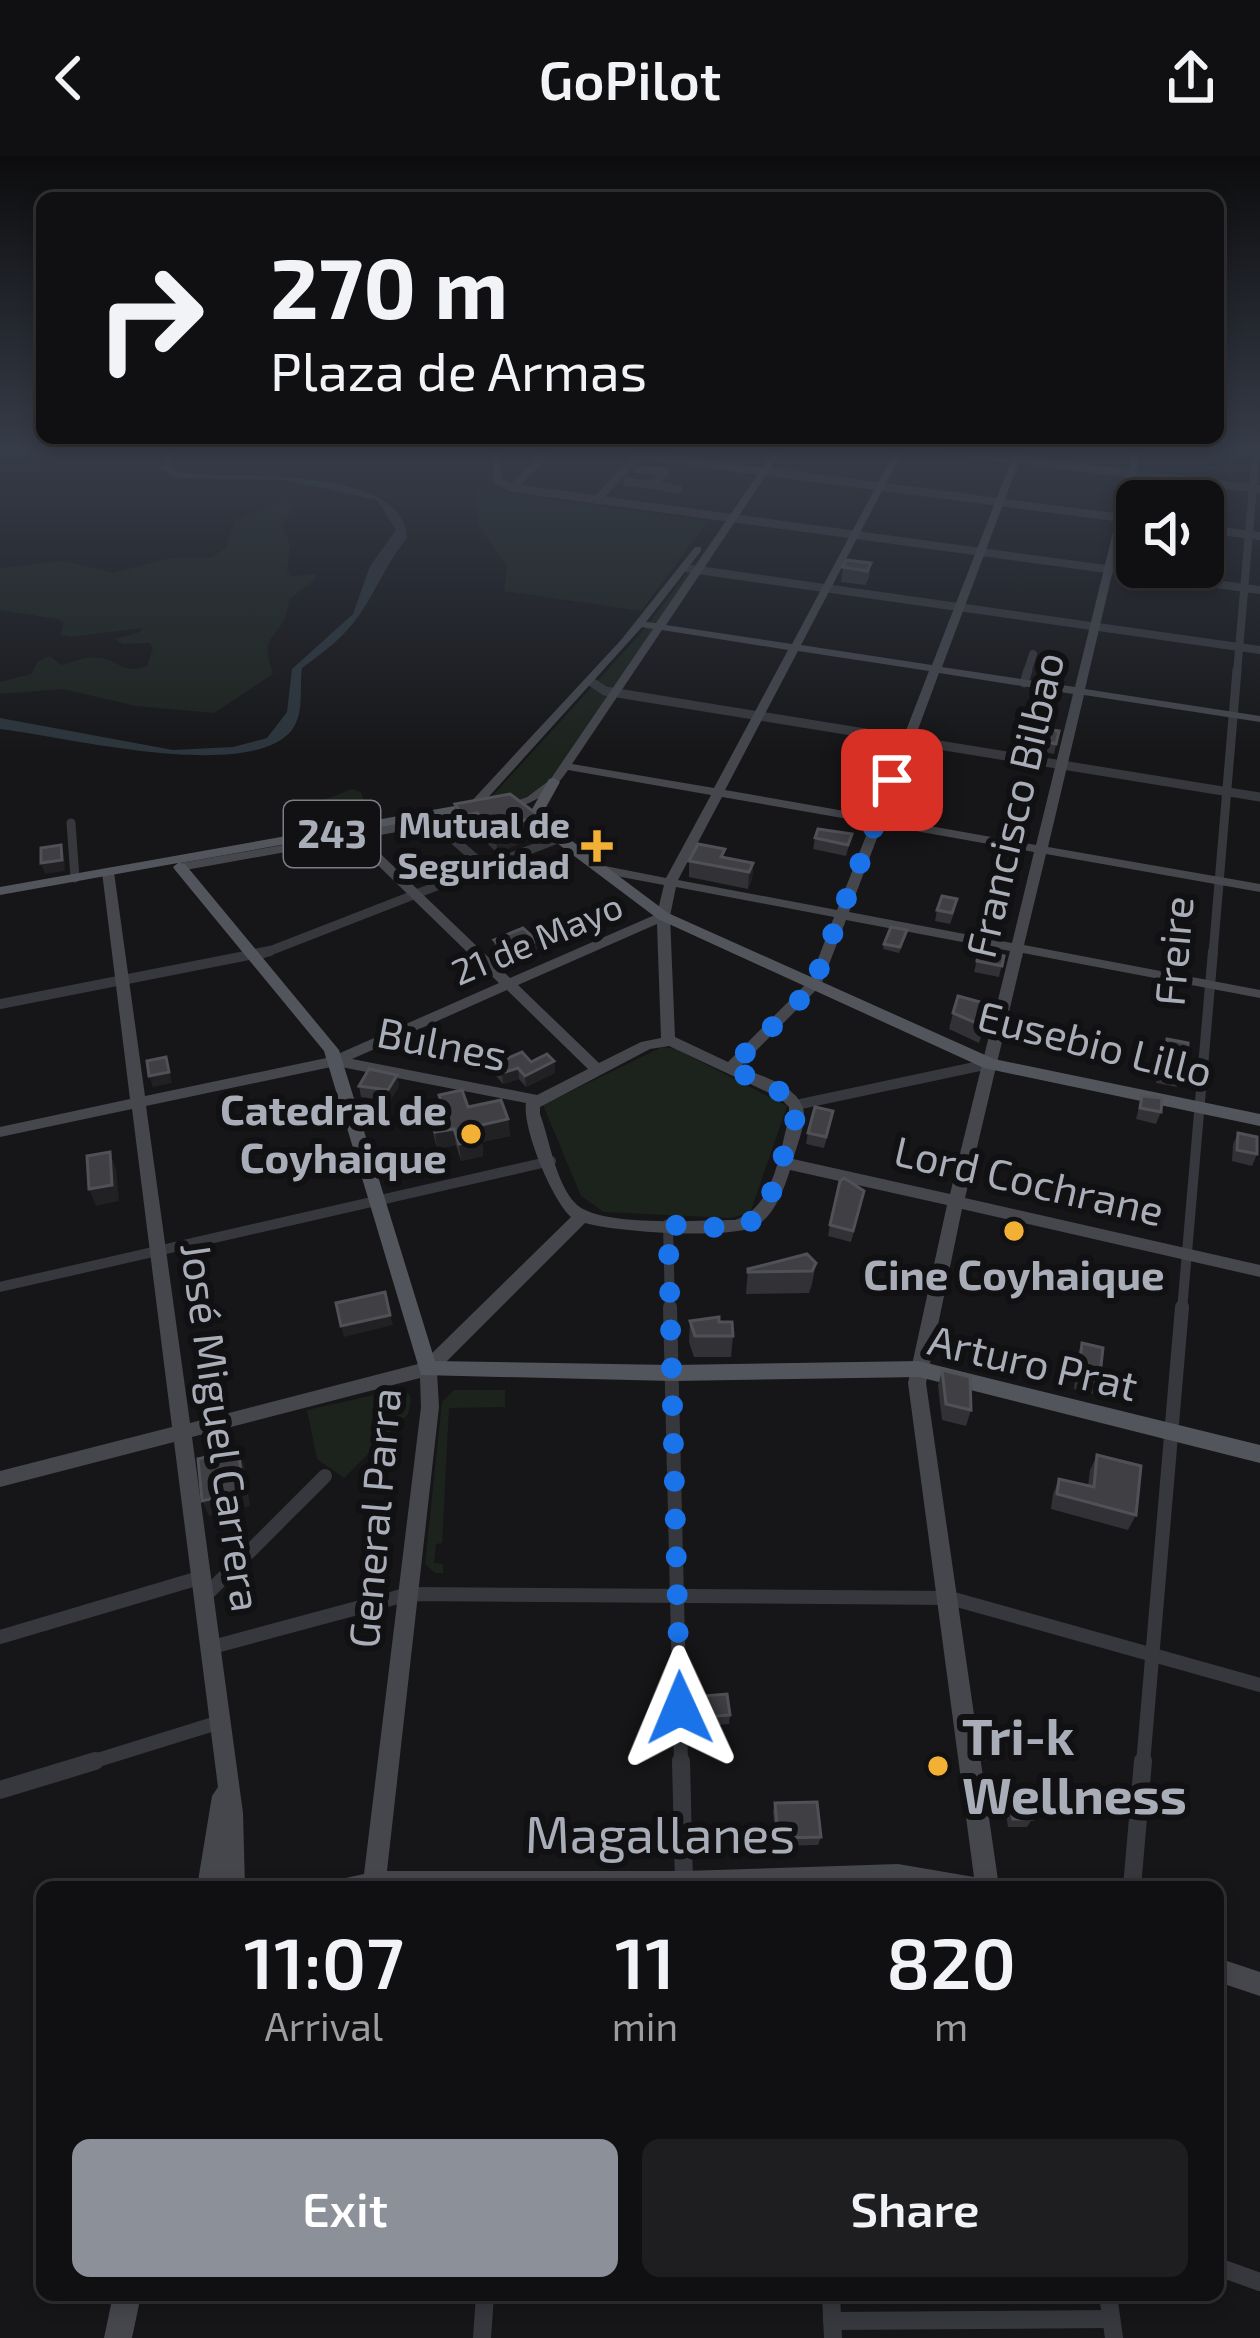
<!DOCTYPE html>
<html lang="en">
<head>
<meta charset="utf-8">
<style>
	body { margin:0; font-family:"Exo 2",sans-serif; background:#1e1e20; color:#f1f3f6; height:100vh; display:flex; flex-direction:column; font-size:45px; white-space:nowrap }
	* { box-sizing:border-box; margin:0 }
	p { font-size:39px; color:#9c9d9f }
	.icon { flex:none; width:66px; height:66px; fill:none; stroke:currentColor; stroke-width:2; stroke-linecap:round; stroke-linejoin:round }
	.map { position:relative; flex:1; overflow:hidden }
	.details { position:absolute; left:36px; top:1725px; width:1188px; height:420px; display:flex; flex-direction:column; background:#101012; border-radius:18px; box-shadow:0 6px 18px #0003,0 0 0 3px #303032 }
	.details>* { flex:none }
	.banner { position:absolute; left:36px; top:36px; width:1188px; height:252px; border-radius:18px; box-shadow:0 6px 18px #0003,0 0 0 3px #303032; background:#101012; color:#f1f3f6; overflow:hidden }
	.fabs { position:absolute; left:1116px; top:324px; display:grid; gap:24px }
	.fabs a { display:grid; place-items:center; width:108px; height:108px; border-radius:18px; background:#101012; box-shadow:0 6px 18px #0003,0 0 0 3px #303032; font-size:60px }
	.pin { position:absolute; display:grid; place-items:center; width:102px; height:102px; color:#fff; margin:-51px; border-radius:24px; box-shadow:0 6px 18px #0006 }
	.me { position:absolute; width:132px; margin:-66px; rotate:359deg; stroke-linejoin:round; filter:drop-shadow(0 0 9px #0008) }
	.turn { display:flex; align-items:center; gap:42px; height:252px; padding:0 36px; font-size:54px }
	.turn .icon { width:156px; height:156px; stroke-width:2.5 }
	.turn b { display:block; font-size:84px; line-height:102px }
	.eta { display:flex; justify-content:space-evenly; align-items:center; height:204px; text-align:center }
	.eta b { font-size:72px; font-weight:600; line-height:84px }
	.cta { display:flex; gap:24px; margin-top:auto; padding:24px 36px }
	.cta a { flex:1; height:138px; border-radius:18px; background:#8c9099; color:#fff; font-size:48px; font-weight:600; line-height:138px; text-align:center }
	.cta a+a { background:#1e1e20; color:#f1f3f6 }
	header { display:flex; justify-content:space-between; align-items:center; height:156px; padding:0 36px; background:#101012; font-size:54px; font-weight:600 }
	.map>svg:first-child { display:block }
	.green { fill:#1c231d }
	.water { fill:#2c353c }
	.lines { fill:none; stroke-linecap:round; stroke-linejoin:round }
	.street-far4 { stroke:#37383d; stroke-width:8 }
	.street-far3 { stroke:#37383d; stroke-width:9 }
	.street-far2 { stroke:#37383d; stroke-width:10 }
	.street-far1 { stroke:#37383d; stroke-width:14 }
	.street { stroke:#37383d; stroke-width:18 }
	.secondary { fill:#45474d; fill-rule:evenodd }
	.primary { fill:#53555c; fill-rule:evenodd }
	.wall { fill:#323236 }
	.shaded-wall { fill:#212124 }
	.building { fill:#3f3f44; stroke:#4f5156; stroke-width:3 }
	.route { stroke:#1a73e8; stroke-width:21; stroke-dasharray:0 37.8 }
	.poi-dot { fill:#f2b134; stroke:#111113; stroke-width:4.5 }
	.labels { text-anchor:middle; stroke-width:12; stroke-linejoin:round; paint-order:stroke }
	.far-poi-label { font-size:36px; font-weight:bold; fill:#a8adb8; stroke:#111113; text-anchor:end }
	.far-street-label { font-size:36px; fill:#a8adb8; stroke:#111113 }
	.shield { fill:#111113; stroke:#7b7e86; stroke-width:3 }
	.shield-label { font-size:39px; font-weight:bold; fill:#a8adb8 }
	.street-label { font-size:42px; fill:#a8adb8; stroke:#111113 }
	.poi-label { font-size:42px; font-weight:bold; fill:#a8adb8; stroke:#111113; text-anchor:end }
	.near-poi-label { font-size:51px; font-weight:bold; fill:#a8adb8; stroke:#111113; text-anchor:start }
	.near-street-label { font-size:51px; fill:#a8adb8; stroke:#111113 }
</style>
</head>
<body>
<header><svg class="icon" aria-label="back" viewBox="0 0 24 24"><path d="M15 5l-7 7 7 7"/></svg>GoPilot<svg class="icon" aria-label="share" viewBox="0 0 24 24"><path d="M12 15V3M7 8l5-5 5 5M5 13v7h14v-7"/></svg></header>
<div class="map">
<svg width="1260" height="2182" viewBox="0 0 1260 2182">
	<rect width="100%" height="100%" fill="#161618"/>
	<!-- green -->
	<g class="green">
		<polygon points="474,333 708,365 641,455 504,435 507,410 478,369"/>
		<path d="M282,343L296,347L282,370L290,389L287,415L292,420L316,418L315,423L289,444C285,486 257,471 273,518L214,557L136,550L63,533L0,538V526L31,518L38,505L50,500L61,509C73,506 88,499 101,502C122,506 120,518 147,510L153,492L149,487L123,488L114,483L138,477L143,472L71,481L60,479L64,467L57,463L0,454V412L63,405L113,417L172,402H211L226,392L234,365Z"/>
		<polygon points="725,368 551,625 516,647 485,648 642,476"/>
		<polygon points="352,633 361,636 372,669 322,678 311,649"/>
		<polygon points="662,891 676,893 787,950 750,1057 731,1062 604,1056 581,1040 543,949"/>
		<polygon points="405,1232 411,1242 408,1258 344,1322 317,1303 307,1254"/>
		<polygon points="454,1234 505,1234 505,1251 449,1252 442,1387 436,1388 434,1407 443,1408 443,1417 435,1417 425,1408 442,1246"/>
	</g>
	<!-- water -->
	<path class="water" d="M171,295H180L169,310L178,316C232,325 403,306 407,382C387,406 377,433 360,458C344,481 324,496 302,512C299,532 305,558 291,575C247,627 62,580 0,573V562L173,594L233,591L267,582L287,556L292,513L353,458L370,410L396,374L377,344L285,324L177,322L160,311Z"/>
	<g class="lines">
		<!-- street-far4 -->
		<g class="street-far4">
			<polyline points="495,295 498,325 512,332 1260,434"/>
			<polyline points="943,295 1259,333"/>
			<polyline points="638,299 1137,364"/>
			<polyline points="627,326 654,329 665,316 639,313"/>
			<polyline points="654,329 678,333"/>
			<polyline points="512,332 550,295"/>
			<polyline points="597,344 641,295"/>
			<polyline points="1203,373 1260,380"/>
			<polyline points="684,412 1260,494"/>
			<polyline points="1027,517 1033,498"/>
			<polyline points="1237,517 1256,295"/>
		</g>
		<!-- street-far3 -->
		<g class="street-far3">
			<polyline points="590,525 605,535 1260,641"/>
			<polyline points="1024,527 1028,514"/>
			<polyline points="432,665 484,710"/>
			<polyline points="71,667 75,722"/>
			<polyline points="262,798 560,682"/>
			<polyline points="1213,798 1237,514"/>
		</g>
		<!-- street-far2 -->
		<g class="street-far2">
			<polyline points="0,848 270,795"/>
			<polyline points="796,949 989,908"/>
			<polyline points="668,1068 670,1154"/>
			<polyline points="0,1131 551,1005"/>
			<polyline points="1182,1154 1213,795"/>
		</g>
		<!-- street-far1 -->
		<g class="street-far1">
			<polyline points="670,1151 681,1608"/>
			<polyline points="203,1442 325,1320"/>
			<polyline points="0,1481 199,1422"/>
			<polyline points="209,1492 409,1438 950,1442 1260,1529"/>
			<polyline points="85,1608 220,1566"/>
			<polyline points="1143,1608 1182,1151"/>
		</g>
		<!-- street -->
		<g class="street">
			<polyline points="681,1605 684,1726"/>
			<polyline points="0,1634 95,1605"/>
			<polyline points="1132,1731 1143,1605"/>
			<polyline points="1218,2111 1260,2126"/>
			<polyline points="831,2139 833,2182"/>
			<polyline points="1108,2139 1114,2182"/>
			<polyline points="832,2165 1111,2163"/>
			<polyline points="482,2182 485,2139"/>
		</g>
		<!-- secondary -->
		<g class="secondary">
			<path d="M774,295H782L666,469L792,488L895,295H903L801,489L932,509L1015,295H1023L942,511L1075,531L1133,295H1141L1085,533L1260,560V566L1084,539L1048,691L1260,728V736L1046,698L1024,789L1260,834V842L1023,797L965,1042L1260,1109V1121L962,1053L926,1227L999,1731H337L341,1723L364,1718L421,1251L420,1222L192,1281L243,1657L245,1731H221V1725V1731H197L212,1640L218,1631L174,1286L0,1331V1315L172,1271L132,953L0,981V971L130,943L102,716L108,712L114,716L145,940L331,901L499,827L352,684L180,715L174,711L180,707L346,678V672L350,671L357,675L470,655L466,652L468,649L621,484L695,391H701V395L646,466L656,467ZM642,471L653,473L550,624L527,641L495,653L501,657C530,648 551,640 568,614L711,639L666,722L600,709L594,713L600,717L664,729L657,758L510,822L364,682L479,661L481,658L476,655ZM662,474L788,494L714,632L572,608ZM798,495L929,515L873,660L725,634ZM939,517L1073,538L1036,689L885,662ZM722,641L871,667L837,754L678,724ZM882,669L1034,696L1012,787L849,756ZM676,731L834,761L810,824L728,906L675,881L670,760ZM846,764L1010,795L950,1038L793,1003C797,990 802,977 804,964C808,932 762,921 740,911L821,829ZM657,768L661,882L641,886L599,907L518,829ZM507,834L588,913L537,939L352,903ZM669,890L780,942L789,951V962C779,996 775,1051 735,1064C700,1064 598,1072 575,1047C555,1025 550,985 540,958V951L650,893ZM336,910L526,947C522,972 552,1044 571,1061L422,1207L190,1267L146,950ZM790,1014L947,1049L908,1227L974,1721L898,1708L684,1715H387L439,1251L437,1215L585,1067C616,1076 729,1084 756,1070C775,1059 784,1033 790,1014Z"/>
			<polygon points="1218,1802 1260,1816 1260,1840 1218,1826"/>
			<polygon points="113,2139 141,2139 132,2182 104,2182"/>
		</g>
		<!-- primary -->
		<g class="primary">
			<polygon points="554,622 560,626 545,653 544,664 668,757 994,903 1260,958 1260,970 984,912 658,763 517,657 517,651 522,650 531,655 549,623"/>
			<polygon points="477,646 484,650 482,653 180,707 185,708 339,894 435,1205 672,1209 919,1205 1260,1289 1260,1307 919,1221 672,1225 421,1219 324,895 175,714 173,711 178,707 0,739 0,731"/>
		</g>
	</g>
	<!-- wall -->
	<g class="wall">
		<polygon points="871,407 869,422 865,429 841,426 843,411"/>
		<polygon points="1028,570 1059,575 1054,598 1023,591"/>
		<polygon points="455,648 539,680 497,697 479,679 465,682 457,670"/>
		<polygon points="852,678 846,700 813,693 815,682"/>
		<polygon points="689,705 753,707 752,723 748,733 689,721"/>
		<polygon points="937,754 955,754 950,768 935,765"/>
		<polygon points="906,780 899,797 883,793 884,788"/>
		<polygon points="494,784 538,802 509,814 495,801"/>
		<polygon points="979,795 1004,800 999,821 974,816"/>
		<polygon points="991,849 979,887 949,873 953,857"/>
		<polygon points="1167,883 1186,909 1177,931 1156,927 1158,905"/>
		<polygon points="554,905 555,917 526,931 519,923 503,928 496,920 495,908"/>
		<polygon points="397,919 399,930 390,945 361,941 359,930"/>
		<polygon points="439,939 468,951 508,963 510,980 482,986 483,1000 461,1005 456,989 437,993 429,959 442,957"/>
		<polygon points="1142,940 1161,956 1156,968 1136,963"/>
		<polygon points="831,966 824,992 806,988 808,977"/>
		<polygon points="1238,977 1257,998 1252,1010 1232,1005 1233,988"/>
		<polygon points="862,1046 851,1086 828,1080 830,1069"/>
		<polygon points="816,1107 812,1128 809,1137 746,1138 748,1113"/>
		<polygon points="690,1165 719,1166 733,1180 731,1201 694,1201 689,1186"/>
		<polygon points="1082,1187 1099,1227 1094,1238 1074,1233 1078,1198"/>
		<polygon points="942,1214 971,1254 966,1270 942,1264 938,1230"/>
		<polygon points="1097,1299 1136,1359 1128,1374 1051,1353 1053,1338 1059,1323 1088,1330 1090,1314"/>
		<polygon points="703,1540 730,1559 729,1568 705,1570"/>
		<polygon points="1008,1636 1032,1663 1027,1671 1008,1671 1004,1644"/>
		<polygon points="775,1647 821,1681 818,1689 776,1690 773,1655"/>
	</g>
	<!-- shaded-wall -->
	<g class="shaded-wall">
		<polygon points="477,657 479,679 465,682 463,660"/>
		<polygon points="538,659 539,680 497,697 496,675"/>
		<polygon points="61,689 64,700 65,715 45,718 41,707"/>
		<polygon points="753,707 752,723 748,733 749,716"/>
		<polygon points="537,785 538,802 509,814 507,797"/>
		<polygon points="166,901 172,927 153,931 149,920"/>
		<polygon points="554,905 555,917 526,931 525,920"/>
		<polygon points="518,912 519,923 503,928 502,917"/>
		<polygon points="397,919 399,930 390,945 388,934"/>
		<polygon points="508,963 510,980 482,986 483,1000 461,1005 459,988 477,970"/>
		<polygon points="454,973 456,989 437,993 435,976"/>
		<polygon points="110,996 116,1013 119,1045 96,1050 89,1033"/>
		<polygon points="390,1159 393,1169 344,1181 341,1170"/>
		<polygon points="238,1294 244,1309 250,1350 209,1360 202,1345"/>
	</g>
	<!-- building -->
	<g class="building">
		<polygon points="846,404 871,407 867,415 843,411"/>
		<polygon points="1028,570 1059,575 1056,588 1025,581"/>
		<polygon points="510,638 538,659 496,675 477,657 463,660 455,648"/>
		<polygon points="818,673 852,678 848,689 815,682"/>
		<polygon points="698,688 725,693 721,701 753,707 749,716 689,705"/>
		<polygon points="61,689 62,704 41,707 41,692"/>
		<polygon points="942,740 957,743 952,757 937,754"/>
		<polygon points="891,771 907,774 900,791 884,788"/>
		<polygon points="523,772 537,785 507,797 494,784"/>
		<polygon points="979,795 1004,800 1002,810 977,805"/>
		<polygon points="958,840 991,849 983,870 953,857"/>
		<polygon points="1167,883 1188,887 1186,909 1165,905"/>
		<polygon points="522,896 531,906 547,898 554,905 525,920 518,912 502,917 495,908"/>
		<polygon points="166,901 169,916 149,920 147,905"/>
		<polygon points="369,913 397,919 388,934 359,930"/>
		<polygon points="462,934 468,951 501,944 508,963 477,970 481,983 459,988 454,973 435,976 429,959 445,956 439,939"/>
		<polygon points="1142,940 1162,942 1161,956 1140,952"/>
		<polygon points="815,951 833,955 826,981 808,977"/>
		<polygon points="1238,977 1257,981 1257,998 1237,994"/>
		<polygon points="110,996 112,1029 89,1033 87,1000"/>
		<polygon points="844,1022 864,1035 853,1075 830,1069 840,1025"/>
		<polygon points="807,1098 816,1107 812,1115 748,1116 748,1113"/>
		<polygon points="385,1136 390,1159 341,1170 336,1147"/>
		<polygon points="719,1161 719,1166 732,1166 733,1180 695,1180 690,1165"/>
		<polygon points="1082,1187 1103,1192 1099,1227 1078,1222"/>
		<polygon points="942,1214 970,1221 971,1254 946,1248"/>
		<polygon points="238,1294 244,1335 202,1345 198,1303"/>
		<polygon points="1097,1299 1141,1310 1136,1359 1057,1338 1059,1323 1094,1331"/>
		<polygon points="727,1538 730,1559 706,1561 703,1540"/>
		<polygon points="1008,1636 1027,1636 1032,1663 1013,1663"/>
		<polygon points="817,1646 821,1681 778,1682 775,1647"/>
	</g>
	<!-- sky -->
	<linearGradient id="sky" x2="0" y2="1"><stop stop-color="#0c0c0d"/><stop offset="0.49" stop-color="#363c48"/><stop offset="1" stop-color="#363c48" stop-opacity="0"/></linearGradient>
	<rect width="1260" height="600" fill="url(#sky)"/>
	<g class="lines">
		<!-- route -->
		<path class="route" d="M680,1552L668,1069C699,1069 745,1080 766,1054L798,954L785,938L730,912L812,832L892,624"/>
	</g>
	<!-- markers -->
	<g class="poi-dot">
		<path d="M591 672h12v12h12v12h-12v12h-12v-12h-12v-12h12z"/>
		<circle cx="471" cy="978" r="12"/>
		<circle cx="1014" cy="1075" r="12"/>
		<circle cx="938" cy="1610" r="12"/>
	</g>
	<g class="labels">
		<!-- far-poi labels -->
		<g class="far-poi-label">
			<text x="570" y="682">Mutual de<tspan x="570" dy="41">Seguridad</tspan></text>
		</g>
		<!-- far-street labels -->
		<g class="far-street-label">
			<text transform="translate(537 783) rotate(-23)" y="13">21 de Mayo</text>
		</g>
		<!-- shield labels -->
		<rect class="shield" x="284" y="645" width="96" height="66" rx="9"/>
		<g class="shield-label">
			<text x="332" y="692">243</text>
		</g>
		<!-- street labels -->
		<g class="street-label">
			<text transform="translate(1015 649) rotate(-77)" y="15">Francisco Bilbao</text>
			<text transform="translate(1174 795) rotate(-85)" y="15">Freire</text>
			<text transform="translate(442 888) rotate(11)" y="15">Bulnes</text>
			<text transform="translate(1095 888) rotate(14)" y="15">Eusebio Lillo</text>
			<text transform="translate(1029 1025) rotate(13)" y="15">Lord Cochrane</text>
			<text transform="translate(1033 1207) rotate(13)" y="15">Arturo Prat</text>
			<text transform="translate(221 1271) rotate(82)" y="15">José Miguel Carrera</text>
			<text transform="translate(375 1362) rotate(-85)" y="15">General Parra</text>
		</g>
		<!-- poi labels -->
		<g class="poi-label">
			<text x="447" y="969">Catedral de<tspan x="447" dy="48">Coyhaique</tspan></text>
			<text x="1014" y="1134" text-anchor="middle">Cine Coyhaique</text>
		</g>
		<!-- near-poi labels -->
		<g class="near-poi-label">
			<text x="962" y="1599">Tri-k<tspan x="962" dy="59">Wellness</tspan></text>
		</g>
		<!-- near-street labels -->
		<g class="near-street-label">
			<text x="660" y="1697">Magallanes</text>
		</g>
	</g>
</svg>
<div class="fabs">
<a><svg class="icon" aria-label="sound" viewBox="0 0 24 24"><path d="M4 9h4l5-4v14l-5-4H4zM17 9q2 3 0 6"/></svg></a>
</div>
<div class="pin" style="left:892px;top:624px;background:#d93025"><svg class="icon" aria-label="arrive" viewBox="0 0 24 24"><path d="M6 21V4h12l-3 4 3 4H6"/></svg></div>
<svg class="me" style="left:680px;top:1552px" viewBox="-20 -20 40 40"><path d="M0-17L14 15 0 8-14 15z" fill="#1a73e8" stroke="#fff" stroke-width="4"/></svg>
<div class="banner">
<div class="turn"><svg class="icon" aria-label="right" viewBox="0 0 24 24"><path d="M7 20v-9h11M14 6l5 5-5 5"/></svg><div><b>270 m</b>Plaza de Armas</div></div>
</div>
<section class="details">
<div class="eta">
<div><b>11:07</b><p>Arrival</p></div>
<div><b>11</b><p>min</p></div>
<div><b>820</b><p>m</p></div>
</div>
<div class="cta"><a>Exit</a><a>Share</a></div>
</section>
</div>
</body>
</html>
